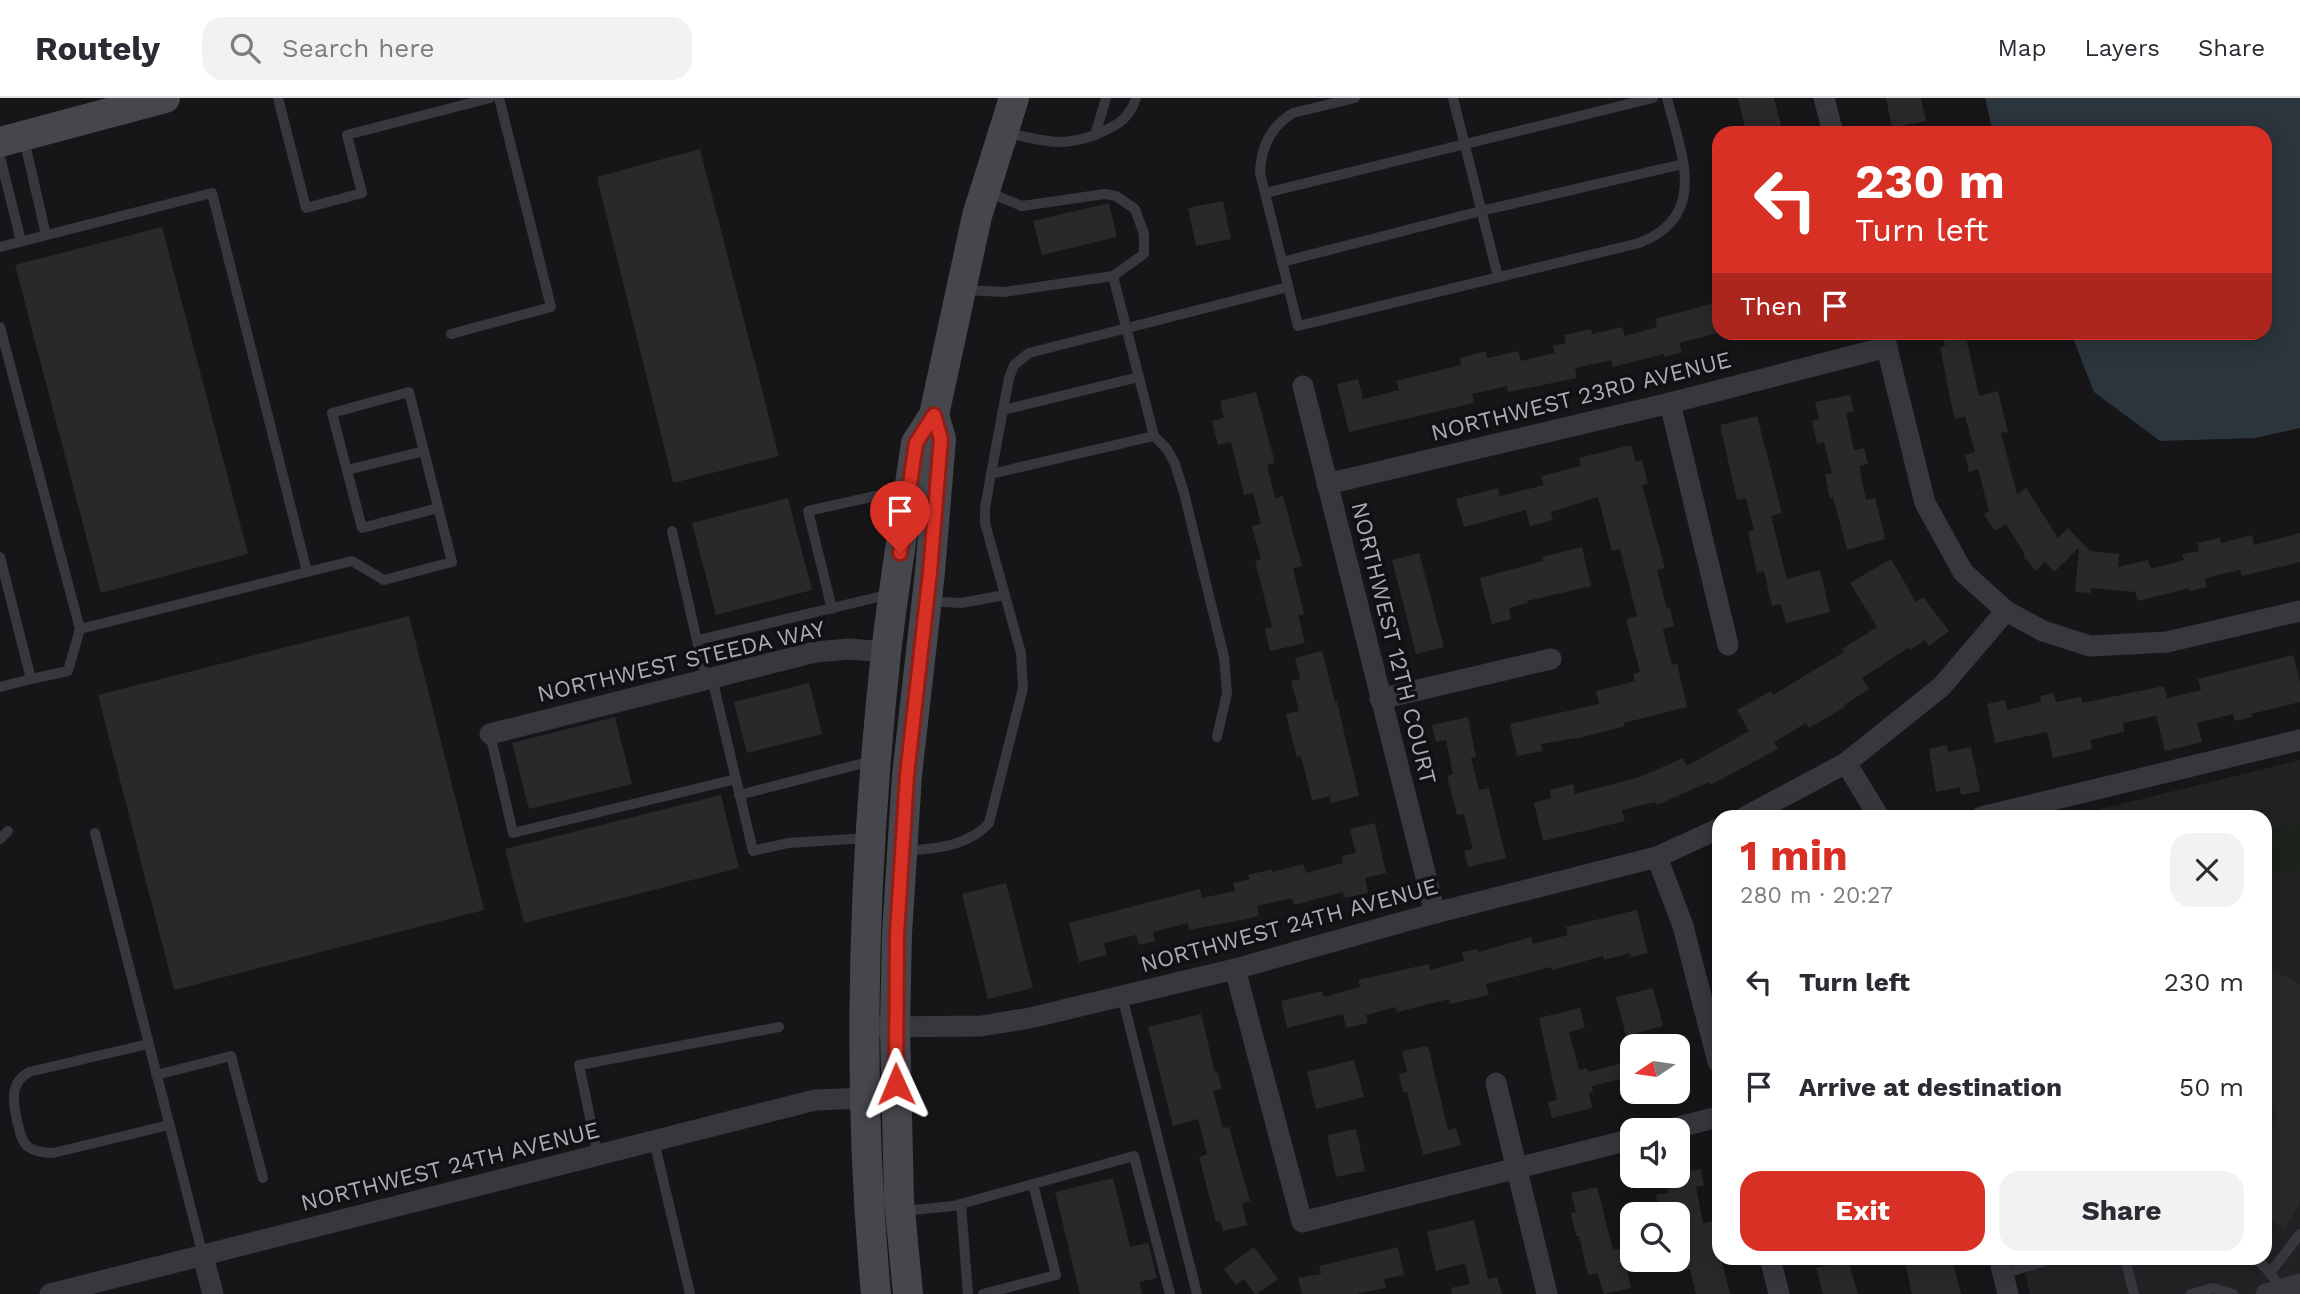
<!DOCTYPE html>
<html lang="en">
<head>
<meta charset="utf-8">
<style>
	body { margin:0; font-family:"Work Sans",sans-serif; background:#f2f2f3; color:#2b2b33; height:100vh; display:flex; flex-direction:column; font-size:26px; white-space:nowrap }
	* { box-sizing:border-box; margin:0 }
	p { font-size:23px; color:#7c7c81 }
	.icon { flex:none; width:38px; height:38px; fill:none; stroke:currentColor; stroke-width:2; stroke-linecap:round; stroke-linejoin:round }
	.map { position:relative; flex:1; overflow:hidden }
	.drawer { position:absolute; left:1712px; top:712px; width:560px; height:455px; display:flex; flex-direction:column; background:#fff; border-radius:21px; box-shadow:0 4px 18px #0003 }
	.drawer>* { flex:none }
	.top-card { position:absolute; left:1712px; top:28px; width:560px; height:214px; border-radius:21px; box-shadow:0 4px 18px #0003; background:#d93025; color:#fff; overflow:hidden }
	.needle { width:46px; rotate:257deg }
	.controls { position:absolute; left:1620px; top:936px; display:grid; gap:14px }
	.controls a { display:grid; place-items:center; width:70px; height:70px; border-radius:14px; background:#fff; box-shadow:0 4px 18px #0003; font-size:35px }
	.pin { position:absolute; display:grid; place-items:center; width:60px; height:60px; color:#fff; margin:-72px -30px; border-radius:50% 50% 50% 0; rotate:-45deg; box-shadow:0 0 7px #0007 }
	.pin .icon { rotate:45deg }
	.me { position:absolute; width:77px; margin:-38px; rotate:359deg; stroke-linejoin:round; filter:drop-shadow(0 0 5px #0008) }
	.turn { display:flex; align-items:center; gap:24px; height:147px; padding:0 28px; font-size:32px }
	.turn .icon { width:91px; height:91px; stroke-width:2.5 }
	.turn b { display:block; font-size:49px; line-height:60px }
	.then { display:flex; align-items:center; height:66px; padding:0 28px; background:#0003; gap:14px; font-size:26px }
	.round { display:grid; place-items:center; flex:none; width:74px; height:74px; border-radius:21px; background:#f2f2f3 }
	.headline { display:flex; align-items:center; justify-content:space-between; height:119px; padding:0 28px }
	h1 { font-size:42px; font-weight:700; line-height:52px; color:#d93025 }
	.action { display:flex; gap:14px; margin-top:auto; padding:14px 28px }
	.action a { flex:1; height:80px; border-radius:21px; background:#d93025; color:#fff; font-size:28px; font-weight:700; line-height:80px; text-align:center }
	.action a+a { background:#f2f2f3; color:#2b2b33 }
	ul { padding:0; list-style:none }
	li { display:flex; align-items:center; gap:21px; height:105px; padding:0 28px }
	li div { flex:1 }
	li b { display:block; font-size:26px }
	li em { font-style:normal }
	header { display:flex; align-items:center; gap:42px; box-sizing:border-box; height:98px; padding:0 35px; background:#fff; border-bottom:2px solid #e1e1e2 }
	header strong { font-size:33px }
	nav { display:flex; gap:38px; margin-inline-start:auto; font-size:24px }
	.search { width:490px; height:63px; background:#f2f2f3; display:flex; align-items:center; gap:18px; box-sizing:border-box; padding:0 24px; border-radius:21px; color:#7c7c81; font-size:26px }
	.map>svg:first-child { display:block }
	.built { fill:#222225 }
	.green { fill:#1c231d }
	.water { fill:#2c353c }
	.building { fill:#29292c }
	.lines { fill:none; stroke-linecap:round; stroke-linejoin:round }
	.lane { stroke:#37383d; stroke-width:10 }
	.street { stroke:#37383d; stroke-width:21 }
	.secondary { stroke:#45474d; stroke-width:30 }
	.route-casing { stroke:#8d1f18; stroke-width:18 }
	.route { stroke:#d93025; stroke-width:12 }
	.labels { text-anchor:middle; stroke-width:7; stroke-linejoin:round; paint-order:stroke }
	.street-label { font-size:23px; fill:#a8adb8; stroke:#111113 }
</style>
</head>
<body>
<header>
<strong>Routely</strong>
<div class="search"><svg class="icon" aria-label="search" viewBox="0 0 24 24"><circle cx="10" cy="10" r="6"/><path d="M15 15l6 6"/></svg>Search here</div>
<nav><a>Map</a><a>Layers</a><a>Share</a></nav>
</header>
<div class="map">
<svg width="2300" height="1196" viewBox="0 0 2300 1196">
	<rect width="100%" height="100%" fill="#161618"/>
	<!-- built -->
	<polygon class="built" points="2300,662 2300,1196 2030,1196 2021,1160 2264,1160 2264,719 2068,719"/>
	<!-- green -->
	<polygon class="green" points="2300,724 2300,772 2265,781 2265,733"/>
	<!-- water -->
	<polygon class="water" points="1985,0 2300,0 2300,330 2255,340 2160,343 2094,294 2071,235 2264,234 2264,35 1993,35"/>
	<!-- building -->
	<g class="building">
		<polygon points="1738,0 1774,0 1783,35 1746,35"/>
		<polygon points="1886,0 1921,0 1926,23 1892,30"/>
		<polygon points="700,51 779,358 673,385 597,79"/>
		<polygon points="1223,103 1231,141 1196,148 1188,110"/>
		<polygon points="1109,105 1117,139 1042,157 1033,123"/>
		<polygon points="162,129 248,456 101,495 15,167"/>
		<polygon points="1718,204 1718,235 1679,245 1682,254 1665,259 1664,256 1613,269 1611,262 1575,270 1577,280 1508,294 1507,288 1472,296 1474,305 1349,334 1337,286 1358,281 1363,301 1399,292 1396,283 1461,267 1460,260 1486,253 1487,260 1518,253 1521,263 1555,255 1553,248 1566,245 1564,237 1591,231 1592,236 1622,229 1625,238 1657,229 1655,221"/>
		<polygon points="1943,234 1965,234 1979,298 1998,293 2008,334 2001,335 2017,396 2026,390 2058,440 2068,430 2090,453 2119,456 2118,469 2148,462 2151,471 2184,462 2182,456 2199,453 2197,445 2220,440 2221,445 2252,437 2254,447 2300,435 2300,464 2242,478 2240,472 2205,480 2207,489 2190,493 2189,490 2138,503 2135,494 2091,490 2091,495 2075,494 2079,450 2054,474 2045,464 2036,473 2023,458 2025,457 2006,426 1995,433 1984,416 1989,413 1978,371 1969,374 1965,357 1975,354 1965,318 1955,321 1951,305 1940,249 1945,248"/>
		<polygon points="1256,294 1275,365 1267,367 1275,400 1283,398 1302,468 1293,470 1304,516 1298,517 1305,545 1270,553 1265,531 1272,529 1255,463 1261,461 1252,428 1261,426 1253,395 1244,397 1231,344 1218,347 1212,323 1224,320 1220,303"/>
		<polygon points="1850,297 1854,313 1846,315 1854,352 1864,350 1868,366 1859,368 1866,402 1875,400 1885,441 1847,452 1833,399 1830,400 1825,377 1832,375 1824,344 1817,346 1812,323 1819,321 1815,304"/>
		<polygon points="1757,318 1782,415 1771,418 1787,481 1820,472 1830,514 1786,525 1781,506 1772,508 1764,473 1757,475 1748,434 1754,432 1746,400 1737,402 1720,327"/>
		<polygon points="1631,347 1636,364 1642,362 1648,386 1642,387 1665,470 1657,472 1667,511 1670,510 1674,528 1663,531 1672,567 1677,565 1687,609 1624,625 1625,628 1583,639 1541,646 1543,653 1517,658 1510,626 1599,606 1596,593 1635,583 1633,576 1640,574 1626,521 1637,518 1620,451 1612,453 1598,399 1551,414 1553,422 1530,428 1526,412 1464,429 1456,401 1498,390 1500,398 1544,387 1541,378 1581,368 1579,360"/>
		<polygon points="788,400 812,492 716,517 692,425"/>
		<polygon points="1582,449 1591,488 1527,503 1527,505 1509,510 1511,521 1492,526 1480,480 1543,463 1542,459"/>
		<polygon points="1419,455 1444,549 1416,556 1392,462"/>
		<polygon points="1891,461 1916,504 1923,499 1949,533 1929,548 1925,542 1910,552 1908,550 1862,580 1869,591 1844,607 1845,609 1809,630 1806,625 1774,644 1778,651 1710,687 1709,684 1657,707 1655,704 1622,712 1625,723 1543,743 1534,705 1551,700 1550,692 1573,686 1575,696 1640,679 1683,660 1687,668 1749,633 1737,612 1771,593 1773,597 1844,554 1842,551 1877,529 1850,485"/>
		<polygon points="409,518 484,812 174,892 98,597"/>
		<polygon points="1322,553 1335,604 1337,604 1359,698 1331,705 1329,698 1312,703 1301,658 1297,659 1286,616 1299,613 1291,583 1300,581 1295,560"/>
		<polygon points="2293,557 2300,584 2300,604 2251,616 2252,619 2235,623 2233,616 2197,625 2202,644 2165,653 2156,618 2123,625 2124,634 2090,642 2092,651 2053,660 2047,634 1995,645 1987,606 2005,602 2007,612 2041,604 2040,598 2054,595 2056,604 2081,599 2082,605 2164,588 2167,600 2201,592 2198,581"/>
		<polygon points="809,585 822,636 747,655 734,604"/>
		<polygon points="615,619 632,686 529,711 512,645"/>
		<polygon points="1468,619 1476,659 1471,660 1479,692 1489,690 1506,760 1468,769 1464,753 1473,751 1464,716 1457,717 1447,678 1453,676 1446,642 1436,644 1432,627"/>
		<polygon points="1947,647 1948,654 1971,649 1980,693 1961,697 1960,689 1936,694 1929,651"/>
		<polygon points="721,697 739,770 524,825 505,751"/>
		<polygon points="1375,725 1386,775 1365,780 1368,795 1344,800 1343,794 1294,807 1292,800 1257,808 1259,818 1242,822 1189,832 1188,825 1153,834 1155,843 1139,847 1136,837 1104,845 1107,857 1079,864 1069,825 1200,791 1202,800 1235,793 1233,785 1250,781 1248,777 1272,771 1272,774 1303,766 1306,775 1343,765 1342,758 1356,755 1350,731"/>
		<polygon points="1006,785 1033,890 988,901 962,796"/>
		<polygon points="1637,812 1648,855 1631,859 1630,855 1604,862 1603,858 1552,872 1551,869 1486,886 1489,897 1450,906 1449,901 1397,914 1396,909 1366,917 1368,925 1346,930 1343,916 1287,930 1281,903 1322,893 1324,899 1360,889 1358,882 1429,866 1430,872 1464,863 1462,854 1478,851 1479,854 1531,839 1533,846 1568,837 1566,829"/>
		<polygon points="2264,866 2300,887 2300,1104 2284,1130 2264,1118 2264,1036 2277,1016 2264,1008"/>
		<polygon points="1653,890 1663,928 1626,938 1616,899"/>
		<polygon points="1580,910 1585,930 1569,934 1579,972 1587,970 1588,974 1633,962 1633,978 1592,988 1593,994 1589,995 1592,1010 1552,1020 1548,1004 1557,1002 1539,920"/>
		<polygon points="1201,916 1215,975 1218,974 1222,991 1213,993 1223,1030 1229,1029 1250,1103 1242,1105 1247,1127 1223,1133 1220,1123 1216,1124 1199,1059 1207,1056 1198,1021 1173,1028 1148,929"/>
		<polygon points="1428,948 1448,1032 1456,1030 1461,1047 1423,1057 1407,994 1403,994 1399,976 1407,974 1402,953"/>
		<polygon points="1354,962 1364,999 1316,1011 1307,974"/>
		<polygon points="1356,1031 1365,1073 1336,1079 1327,1037"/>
		<polygon points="1701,1071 1704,1087 1696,1089 1703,1125 1712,1123 1718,1150 1718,1160 1721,1160 1730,1196 1696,1196 1690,1171 1686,1172 1681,1152 1690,1150 1681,1116 1660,1116 1656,1097 1668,1095 1665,1079 1678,1078 1678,1076"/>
		<polygon points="1113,1080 1130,1149 1148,1145 1157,1180 1139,1184 1142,1196 1080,1196 1055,1094"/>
		<polygon points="1597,1089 1613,1152 1622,1150 1631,1190 1604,1196 1597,1175 1588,1177 1579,1138 1576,1138 1571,1115 1576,1114 1571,1095"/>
		<polygon points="1474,1122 1488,1181 1497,1179 1502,1196 1452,1196 1451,1190 1470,1186 1465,1165 1436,1173 1427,1134"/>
		<polygon points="1254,1149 1278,1181 1257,1196 1255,1196 1244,1181 1236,1187 1224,1171"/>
		<polygon points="1398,1149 1404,1177 1384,1181 1386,1190 1356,1196 1302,1196 1298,1180 1321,1176 1319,1168"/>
		<polygon points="1904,1160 1952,1160 1961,1196 1912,1196"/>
		<polygon points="1848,1161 1858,1196 1823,1196 1816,1170"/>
	</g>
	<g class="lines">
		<!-- lane -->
		<g class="lane">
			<polyline points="278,0 306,110 362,95 347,37 490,0"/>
			<path d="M1355,0L1293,15C1271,28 1261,50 1260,75L1298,228L1639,145C1710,118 1681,55 1667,0"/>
			<polyline points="1453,0 1498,179"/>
			<path d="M1006,35C1044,42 1058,50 1095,37L1106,0"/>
			<path d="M1095,37C1116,28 1129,22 1136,0"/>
			<polyline points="24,41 46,137"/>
			<polyline points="0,59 21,143"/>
			<polyline points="985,93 1022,108 1105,96 1116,98 1135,111 1144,136 1144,156 1113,178"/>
			<polyline points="1265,95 1653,0"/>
			<polyline points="0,149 212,95 307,474 80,531 0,229"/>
			<polyline points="1282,164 1481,113 1683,66"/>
			<polyline points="451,236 551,209 499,0"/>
			<polyline points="1003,312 1139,279"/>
			<polyline points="1154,338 1167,351 1175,366 1184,395 1224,559 1227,595 1217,639"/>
			<polyline points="347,372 424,353"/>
			<polyline points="991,376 1009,280 1014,267 1029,255 1288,189"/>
			<polyline points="672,433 706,582"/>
			<polyline points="0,459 31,581 0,589"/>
			<polyline points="307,474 352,463 384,482 452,464 409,294 332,315 362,430 438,410"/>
			<polyline points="928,503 961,505 1005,497"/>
			<polyline points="832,511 808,413 907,391"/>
			<polyline points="698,542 891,496"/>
			<polyline points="712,580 753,753 788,745 868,740"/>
			<polyline points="31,581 68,573 80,531"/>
			<polyline points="490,636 513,735 736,681"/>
			<polyline points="739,697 872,663"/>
			<polyline points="95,735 203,1158"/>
			<polyline points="0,741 8,733"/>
			<path d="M905,752C934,752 969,748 989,725L1023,590L1021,555L985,425V410L991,376L1154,338L1113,178L1004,194L964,192"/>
			<polyline points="1122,898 1197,1196"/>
			<path d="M148,946L29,974C9,986 13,1003 17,1023C20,1032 20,1041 27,1048C35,1054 43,1055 53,1055L169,1027"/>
			<polyline points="156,977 231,958 263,1080"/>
			<polyline points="654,1043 690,1196"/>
			<polyline points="598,1058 579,967 779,929"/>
			<polyline points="1033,1086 1134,1058 1170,1196"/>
			<polyline points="961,1106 968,1196"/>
			<polyline points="903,1113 953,1108 1033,1086 1056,1177 983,1196"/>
			<polyline points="2125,1160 2134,1196"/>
			<polyline points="2256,1160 2270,1175"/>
			<polyline points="2003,1176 2055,1160"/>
			<polyline points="2281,1190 2270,1175 2300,1136"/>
			<polyline points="2191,1196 2213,1190 2233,1196"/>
		</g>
		<!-- street -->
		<g class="street">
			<polyline points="1824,0 1833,35"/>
			<polyline points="1883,234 1925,405 1963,474 2006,513 2043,533 2090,548 2167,544 2300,513"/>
			<polyline points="1303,288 1435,815"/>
			<polyline points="1670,305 1728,547"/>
			<polyline points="1327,386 1670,305 1887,249"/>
			<polyline points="1380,601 1551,561"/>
			<polyline points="490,636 815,554 849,551 886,554"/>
			<polyline points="1846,665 1879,719"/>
			<polyline points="1745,719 1846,665 1941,589 2006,513"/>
			<polyline points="1981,719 2300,642"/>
			<polyline points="1657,759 1683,828 1718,964"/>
			<polyline points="1235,871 1302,1124 1633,1041"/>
			<polyline points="883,929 981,928 1030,920 1235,871 1435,815 1657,759 1718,731"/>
			<polyline points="1496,985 1547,1196"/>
			<polyline points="1667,1032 1718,1019"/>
			<polyline points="203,1158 213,1196"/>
			<polyline points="1770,1160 1779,1196"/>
			<polyline points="1999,1160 2008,1196"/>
			<polyline points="50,1196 815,1002 864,1000"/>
			<polyline points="2266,1196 2300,1186"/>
		</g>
		<!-- secondary -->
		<g class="secondary">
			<polyline points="0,44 165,0"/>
			<path d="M876,1196C856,983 863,768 886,555C894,485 906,415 916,345L934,317L977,118L1014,0"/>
			<polyline points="908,1196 899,1102 895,930 897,836 907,677 930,474 941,341 934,317"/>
		</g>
	</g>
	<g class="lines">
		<!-- route casing -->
		<g class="route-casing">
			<polyline id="route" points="896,986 897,836 907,677 930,474 941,341 934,317 916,345 900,455"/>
		</g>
		<!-- route -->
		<use href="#route" class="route"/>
	</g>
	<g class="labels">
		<!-- street labels -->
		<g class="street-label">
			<text transform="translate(1581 298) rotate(-14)" y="8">NORTHWEST 23RD AVENUE</text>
			<text transform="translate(1394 545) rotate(76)" y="8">NORTHWEST 12TH COURT</text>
			<text transform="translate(681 563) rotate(-13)" y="8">NORTHWEST STEEDA WAY</text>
			<text transform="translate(1289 827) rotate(-15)" y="8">NORTHWEST 24TH AVENUE</text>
			<text transform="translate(450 1068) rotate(-14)" y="8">NORTHWEST 24TH AVENUE</text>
		</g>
	</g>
</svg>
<div class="controls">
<a><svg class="needle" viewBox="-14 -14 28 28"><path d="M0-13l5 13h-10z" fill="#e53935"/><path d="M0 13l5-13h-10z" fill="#7c7c81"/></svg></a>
<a><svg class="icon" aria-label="sound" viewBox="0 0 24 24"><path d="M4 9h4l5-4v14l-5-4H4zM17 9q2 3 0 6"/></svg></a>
<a><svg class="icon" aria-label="search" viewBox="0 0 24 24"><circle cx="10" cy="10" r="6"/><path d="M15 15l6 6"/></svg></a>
</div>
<div class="pin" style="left:900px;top:455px;background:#d93025"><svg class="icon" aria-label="arrive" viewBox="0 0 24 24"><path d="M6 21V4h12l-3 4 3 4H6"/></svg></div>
<svg class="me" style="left:896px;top:986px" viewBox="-20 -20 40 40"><path d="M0-17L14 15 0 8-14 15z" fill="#d93025" stroke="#fff" stroke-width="4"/></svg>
<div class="top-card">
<div class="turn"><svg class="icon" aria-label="left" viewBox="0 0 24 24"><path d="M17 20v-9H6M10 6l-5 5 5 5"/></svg><div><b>230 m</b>Turn left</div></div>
<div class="then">Then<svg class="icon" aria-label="arrive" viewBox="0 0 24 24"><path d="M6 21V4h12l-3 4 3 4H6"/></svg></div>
</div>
<section class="drawer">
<div class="headline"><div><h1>1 min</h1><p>280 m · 20:27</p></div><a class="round"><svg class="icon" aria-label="close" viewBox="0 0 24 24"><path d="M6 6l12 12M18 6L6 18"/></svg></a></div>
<ul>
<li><svg class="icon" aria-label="left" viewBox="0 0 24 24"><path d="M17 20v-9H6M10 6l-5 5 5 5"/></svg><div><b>Turn left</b></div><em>230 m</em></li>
<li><svg class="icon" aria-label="arrive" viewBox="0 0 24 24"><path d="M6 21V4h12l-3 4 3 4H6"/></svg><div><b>Arrive at destination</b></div><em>50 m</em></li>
</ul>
<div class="action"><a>Exit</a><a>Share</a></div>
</section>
</div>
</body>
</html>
